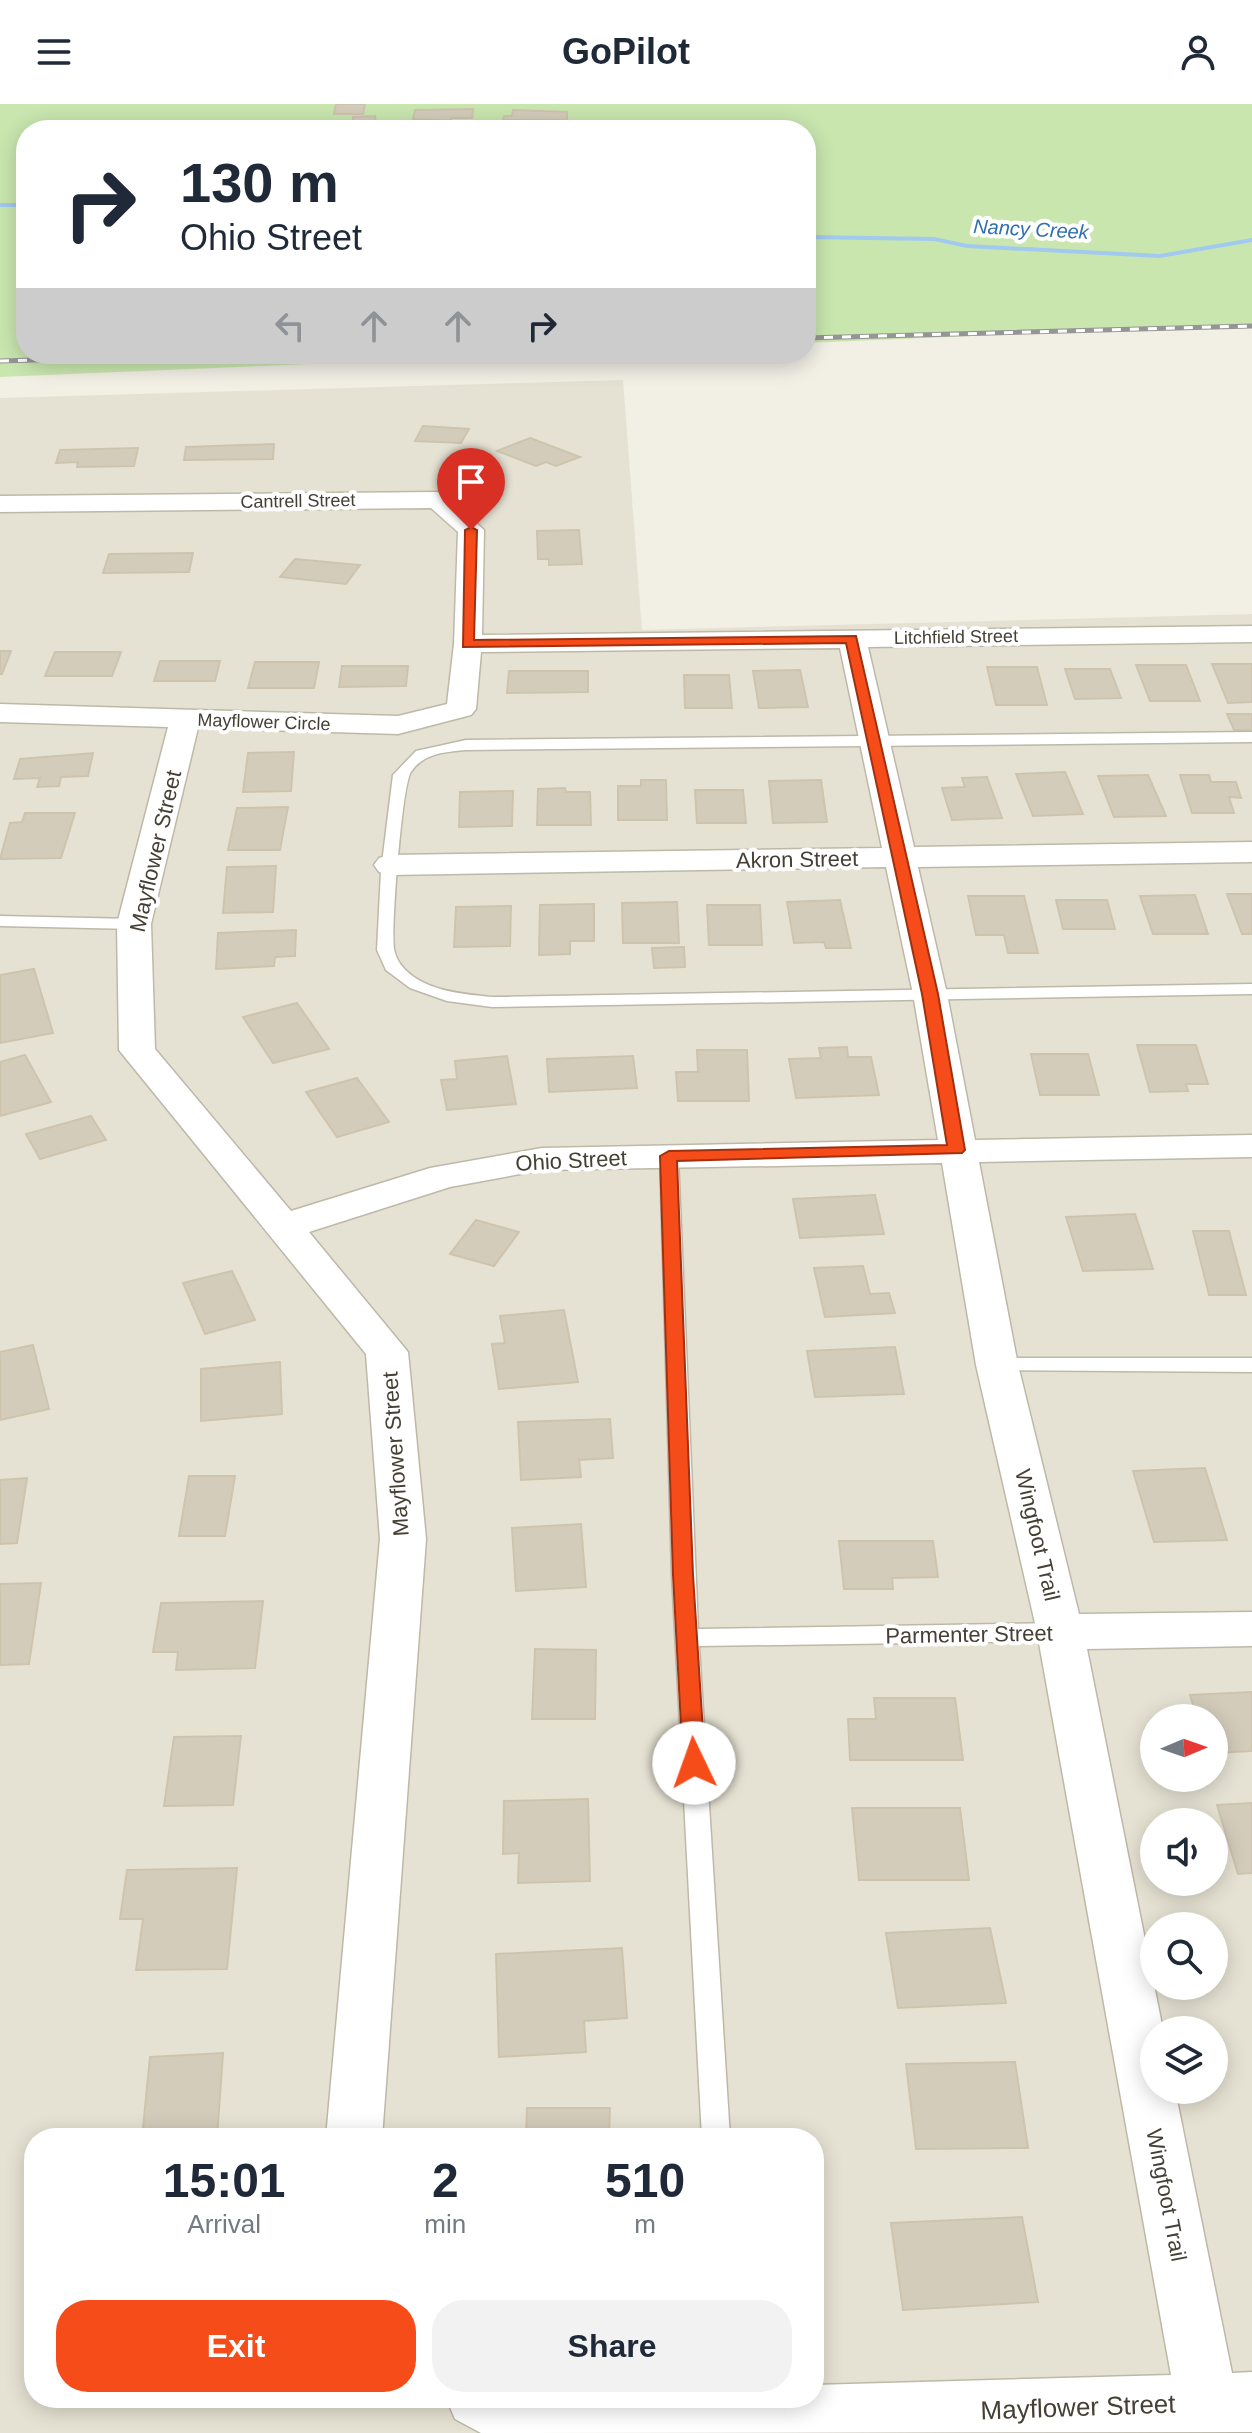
<!DOCTYPE html>
<html lang="en">
<head>
<meta charset="utf-8">
<style>
	body { margin:0; font-family:Helvetica,sans-serif; background:#f2f2f3; color:#1f2937; height:100vh; display:flex; flex-direction:column; font-size:30px; white-space:nowrap }
	* { box-sizing:border-box; margin:0 }
	p { font-size:26px; color:#747a83 }
	.icon { flex:none; width:44px; height:44px; fill:none; stroke:currentColor; stroke-width:2; stroke-linecap:round; stroke-linejoin:round }
	.map { position:relative; flex:1; overflow:hidden }
	.sheet { position:absolute; left:24px; top:2024px; width:800px; height:280px; display:flex; flex-direction:column; background:#fff; border-radius:32px; box-shadow:0 4px 20px #0003 }
	.sheet>* { flex:none }
	.guide { position:absolute; left:16px; top:16px; width:800px; height:244px; border-radius:32px; box-shadow:0 4px 20px #0003; background:#fff; color:#1f2937; overflow:hidden }
	.needle { width:52px; rotate:88deg }
	.fabs { position:absolute; left:1140px; top:1600px; display:grid; gap:16px }
	.fabs a { display:grid; place-items:center; width:88px; height:88px; border-radius:50%; background:#fff; box-shadow:0 4px 20px #0003; font-size:40px }
	.pin { position:absolute; display:grid; place-items:center; width:68px; height:68px; color:#fff; margin:-82px -34px; border-radius:50% 50% 50% 0; rotate:-45deg; box-shadow:0 0 8px #0007 }
	.pin .icon { rotate:45deg }
	.me { position:absolute; width:88px; margin:-44px; rotate:357deg; stroke-linejoin:round; filter:drop-shadow(0 0 6px #0008) }
	.turn { display:flex; align-items:center; gap:28px; height:168px; padding:0 32px; font-size:36px }
	.turn .icon { width:104px; height:104px; stroke-width:2.5 }
	.turn b { display:block; font-size:56px; line-height:68px }
	.lanes { display:flex; align-items:center; height:76px; padding:0 32px; background:#0003; justify-content:center; gap:40px; direction:ltr }
	.lanes .off { opacity:.35 }
	.eta { display:flex; justify-content:space-evenly; align-items:center; height:136px; text-align:center }
	.eta b { font-size:48px; font-weight:800; line-height:56px }
	.button { display:flex; gap:16px; margin-top:auto; padding:16px 32px }
	.button a { flex:1; height:92px; border-radius:32px; background:#f64c19; color:#fff; font-size:32px; font-weight:800; line-height:92px; text-align:center }
	.button a+a { background:#f2f2f3; color:#1f2937 }
	header { display:flex; justify-content:space-between; align-items:center; height:104px; padding:0 32px; background:#fff; font-size:36px; font-weight:800 }
	.map>svg:first-child { display:block }
	.residential { fill:#e6e2d3; fill-rule:evenodd }
	.green { fill:#c9e6af }
	.lines { fill:none; stroke-linecap:round; stroke-linejoin:round }
	.stream { fill:#a2c9ef; fill-rule:evenodd }
	.building { fill:#d4ccbb; stroke:#cec4ae; stroke-width:2 }
	.lane-casing { stroke:#beb8a8; stroke-width:3 }
	.street-casing { stroke:#beb8a8; stroke-width:3 }
	.lane { fill:#fff; fill-rule:evenodd }
	.street { fill:#fff; fill-rule:evenodd }
	.rail-casing { stroke:#959595; stroke-width:5 }
	.rail { stroke:#fff; stroke-width:3; stroke-dasharray:9; stroke-linecap:butt }
	.route { fill:#f64c19; stroke:#a03110; stroke-width:2 }
	.labels { text-anchor:middle; stroke-width:8; stroke-linejoin:round; paint-order:stroke }
	.far-street-label { font-size:18px; fill:#454035; stroke:#fff }
	.far-water-label { font-size:20px; font-style:italic; fill:#306fae; stroke:#fff }
	.street-label { font-size:22px; fill:#454035; stroke:#fff }
	.near-street-label { font-size:26px; fill:#454035; stroke:#fff }
</style>
</head>
<body>
<header><svg class="icon" aria-label="menu" viewBox="0 0 24 24"><path d="M4 6h16M4 12h16M4 18h16"/></svg>GoPilot<svg class="icon" aria-label="person" viewBox="0 0 24 24"><circle cx="12" cy="8" r="4"/><path d="M4 21q1-7 8-7t8 7"/></svg></header>
<div class="map">
<svg width="1252" height="2329" viewBox="0 0 1252 2329">
	<rect width="100%" height="100%" fill="#f2efe5"/>
	<!-- residential -->
	<path class="residential" d="M623,276L642,526L1252,510V2329H0V294ZM1154,1614H1214V1674H1154ZM1154,1718H1214V1778H1154ZM1154,1822H1214V1882H1154ZM1154,1926H1214V1986H1154ZM34,2034H814V2294H34Z"/>
	<!-- green -->
	<polygon class="green" points="0,0 1252,0 1252,220 806,239 806,26 26,26 26,250 549,250 0,273"/>
	<g class="lines">
		<!-- stream -->
		<g class="stream">
			<rect x="0" y="99" width="26" height="4"/>
			<polygon points="806,131 934,133 967,140 1160,150 1252,134 1252,138 1160,154 967,144 934,137 806,135"/>
		</g>
	</g>
	<!-- building -->
	<g class="building">
		<polygon points="336,0 365,0 363,10 334,10"/>
		<polygon points="473,5 472,14 451,14 451,17 413,15 415,6"/>
		<polygon points="513,6 567,8 567,16 503,16 504,12 512,12"/>
		<polygon points="375,12 376,21 353,21 353,13"/>
		<polygon points="423,322 469,325 461,339 415,337"/>
		<polygon points="530,334 580,353 556,362 546,358 536,362 497,347"/>
		<polygon points="274,340 273,355 184,356 186,343"/>
		<polygon points="138,344 134,362 77,363 78,358 56,359 60,346"/>
		<polygon points="579,426 582,460 549,461 549,455 538,455 537,427"/>
		<polygon points="193,449 189,468 103,469 109,450"/>
		<polygon points="295,455 360,461 346,480 280,473"/>
		<polygon points="0,547 11,547 2,570 0,570"/>
		<polygon points="55,548 121,548 112,572 45,572"/>
		<polygon points="160,557 220,557 215,577 154,577"/>
		<polygon points="255,558 319,558 314,584 248,584"/>
		<polygon points="1212,560 1252,560 1252,598 1228,599"/>
		<polygon points="1136,561 1186,561 1200,597 1150,597"/>
		<polygon points="342,562 408,562 406,582 339,583"/>
		<polygon points="987,563 1037,563 1047,601 996,601"/>
		<polygon points="1065,565 1110,565 1121,594 1075,595"/>
		<polygon points="800,566 808,603 759,604 753,567"/>
		<polygon points="509,567 588,567 588,588 507,589"/>
		<polygon points="684,571 729,571 732,604 685,604"/>
		<polygon points="1227,610 1252,610 1252,626 1234,626"/>
		<polygon points="294,648 291,687 243,688 248,649"/>
		<polygon points="93,649 88,672 61,673 59,682 37,683 40,674 14,675 20,655"/>
		<polygon points="1065,668 1083,710 1033,712 1016,670"/>
		<polygon points="1148,671 1166,712 1114,713 1098,672"/>
		<polygon points="1180,671 1209,671 1211,678 1236,678 1241,694 1229,693 1234,709 1192,709"/>
		<polygon points="987,673 1002,714 952,716 942,684 965,683 962,674"/>
		<polygon points="641,676 666,676 667,716 618,716 618,682 641,682"/>
		<polygon points="821,676 827,718 773,719 769,677"/>
		<polygon points="565,684 566,688 590,688 591,721 537,721 538,685"/>
		<polygon points="695,686 743,686 746,719 697,719"/>
		<polygon points="513,687 512,722 459,723 460,688"/>
		<polygon points="288,703 280,746 228,746 237,704"/>
		<polygon points="25,709 75,709 61,754 0,755 10,719 22,718"/>
		<polygon points="276,762 273,808 223,809 227,763"/>
		<polygon points="1227,790 1252,790 1252,830 1242,830"/>
		<polygon points="1195,791 1208,830 1153,830 1140,792"/>
		<polygon points="968,792 1024,792 1038,849 1008,849 1004,831 976,831"/>
		<polygon points="840,796 851,844 826,844 824,838 794,839 787,798"/>
		<polygon points="1056,796 1107,796 1115,825 1063,825"/>
		<polygon points="677,798 679,839 623,839 622,799"/>
		<polygon points="594,800 594,837 570,837 570,850 539,851 540,801"/>
		<polygon points="707,801 760,801 762,841 709,841"/>
		<polygon points="511,802 510,842 454,843 456,803"/>
		<polygon points="296,826 295,852 275,853 274,862 216,865 218,829"/>
		<polygon points="684,843 685,863 654,864 652,844"/>
		<polygon points="34,865 53,929 0,939 0,871"/>
		<polygon points="297,899 329,945 273,959 243,913"/>
		<polygon points="1137,941 1196,941 1208,980 1186,980 1188,987 1150,988"/>
		<polygon points="847,943 848,953 871,953 879,991 796,994 789,955 821,954 819,944"/>
		<polygon points="697,946 747,946 749,997 678,997 676,968 698,968"/>
		<polygon points="1031,950 1088,950 1099,991 1040,991"/>
		<polygon points="25,951 51,998 0,1012 0,958"/>
		<polygon points="507,952 516,1000 447,1006 441,976 457,975 455,957"/>
		<polygon points="633,952 637,984 549,988 547,955"/>
		<polygon points="357,974 389,1018 337,1033 306,988"/>
		<polygon points="91,1012 106,1036 40,1055 26,1030"/>
		<polygon points="875,1091 884,1130 800,1134 793,1095"/>
		<polygon points="1135,1110 1153,1165 1083,1167 1066,1113"/>
		<polygon points="476,1116 519,1128 494,1162 450,1150"/>
		<polygon points="1193,1127 1229,1127 1246,1191 1209,1191"/>
		<polygon points="863,1162 870,1190 889,1189 895,1209 825,1213 814,1164"/>
		<polygon points="232,1167 255,1216 205,1230 183,1179"/>
		<polygon points="564,1206 578,1278 499,1285 492,1240 505,1239 500,1212"/>
		<polygon points="33,1241 49,1305 0,1316 0,1248"/>
		<polygon points="895,1243 904,1290 815,1293 807,1247"/>
		<polygon points="280,1258 282,1310 201,1317 201,1265"/>
		<polygon points="610,1315 613,1354 579,1356 581,1373 521,1376 518,1318"/>
		<polygon points="1205,1364 1227,1436 1154,1438 1133,1367"/>
		<polygon points="189,1372 235,1372 225,1432 179,1432"/>
		<polygon points="27,1374 17,1439 0,1440 0,1376"/>
		<polygon points="581,1420 586,1483 516,1487 512,1424"/>
		<polygon points="839,1437 933,1437 938,1473 892,1474 893,1485 844,1485"/>
		<polygon points="41,1479 29,1560 0,1561 0,1480"/>
		<polygon points="263,1497 255,1564 176,1566 178,1548 153,1548 161,1499"/>
		<polygon points="535,1545 596,1546 595,1615 532,1615"/>
		<polygon points="1252,1588 1252,1647 1214,1649 1214,1614 1197,1614 1190,1591"/>
		<polygon points="874,1594 955,1594 963,1656 850,1656 848,1615 876,1615"/>
		<polygon points="241,1632 233,1701 164,1702 174,1633"/>
		<polygon points="588,1695 590,1777 518,1779 519,1749 503,1750 504,1697"/>
		<polygon points="1252,1699 1252,1769 1238,1770 1217,1701"/>
		<polygon points="852,1704 960,1704 969,1776 859,1776"/>
		<polygon points="237,1764 227,1865 136,1866 143,1815 120,1815 127,1766"/>
		<polygon points="990,1824 1006,1899 898,1904 886,1829"/>
		<polygon points="622,1844 627,1914 584,1917 586,1948 499,1953 496,1850"/>
		<polygon points="223,1949 217,2034 142,2034 150,1953"/>
		<polygon points="1015,1958 1028,2044 916,2045 906,1960"/>
		<polygon points="527,2004 610,2004 609,2034 526,2034"/>
		<polygon points="1022,2113 1038,2198 903,2206 891,2119"/>
	</g>
	<g class="lines">
		<!-- lane casing -->
		<g class="lane-casing">
			<g id="lane">
				<path d="M1252,628V638L466,646C446,648 423,649 411,668C402,681 391,824 394,845C395,850 398,857 401,861C421,887 462,890 492,893L1252,880V890L492,903L447,897L410,884L386,866L377,846L381,767L393,671L416,647L466,636Z"/>
				<polygon points="0,812 134,815 142,820 134,825 0,822"/>
				<polygon points="669,1046 678,1052 698,1525 1060,1519 1068,1522 1072,1528 1068,1534 1060,1537 699,1542 730,2034 702,2034 672,1471 660,1052"/>
				<polygon points="997,1254 1252,1254 1252,1268 990,1266 987,1261 990,1256"/>
			</g>
		</g>
		<!-- street casing -->
		<g class="street-casing">
			<path id="street" d="M437,388L446,391L484,426L482,531L1252,522V538L868,543L914,743L1252,738V758L918,763L947,890L975,1036L1252,1031V1053L979,1058L1018,1261L1079,1510L1252,1508V1542L1087,1545L1163,1926H1154V1986H1175L1232,2269L1252,2268V2328L481,2329L455,2315L446,2294H814V2281L1171,2271L1037,1528L976,1261L942,1059L542,1066L450,1083L309,1128L408,1248L426,1435L382,2034H326L380,1435L366,1250L119,946L117,820L168,623L0,618V600L398,612L447,600L454,540L458,428L431,404L0,408V392ZM840,544L882,744L390,751L379,754L374,761L379,768L390,771L886,763L913,890L938,1036L542,1044L430,1064L291,1107L155,945L151,820L198,624L398,630L471,611L476,605L481,548Z"/>
		</g>
		<!-- lane -->
		<use href="#lane" class="lane"/>
		<!-- street -->
		<use href="#street" class="street"/>
		<!-- rail casing -->
		<g class="rail-casing">
			<g id="rail">
				<polyline points="806,234 1252,222"/>
				<polyline points="0,257 242,250"/>
			</g>
		</g>
		<!-- rail -->
		<use href="#rail" class="rail"/>
	</g>
	<!-- route -->
	<polygon class="route" points="471,423 477,426 474,536 856,532 938,890 965,1046 962,1049 677,1057 693,1471 705,1659 702,1665 694,1668 686,1665 683,1659 673,1471 660,1052 669,1047 947,1041 922,890 846,539 463,543 465,426"/>
	<g class="labels">
		<!-- far-street labels -->
		<g class="far-street-label">
			<text transform="translate(298 397) rotate(-1)" y="6">Cantrell Street</text>
			<text transform="translate(956 533) rotate(-1)" y="6">Litchfield Street</text>
			<text transform="translate(264 618) rotate(2)" y="6">Mayflower Circle</text>
		</g>
		<!-- far-water labels -->
		<g class="far-water-label">
			<text transform="translate(1031 125) rotate(3)" y="7">Nancy Creek</text>
		</g>
		<!-- street labels -->
		<g class="street-label">
			<text transform="translate(155 747) rotate(-77)" y="8">Mayflower Street</text>
			<text transform="translate(797 755) rotate(-1)" y="8">Akron Street</text>
			<text transform="translate(571 1056) rotate(-3)" y="8">Ohio Street</text>
			<text transform="translate(395 1350) rotate(-94)" y="8">Mayflower Street</text>
			<text transform="translate(1038 1431) rotate(77)" y="8">Wingfoot Trail</text>
			<text transform="translate(969 1530) rotate(-1)" y="8">Parmenter Street</text>
			<text transform="translate(1167 2091) rotate(79)" y="8">Wingfoot Trail</text>
		</g>
		<!-- near-street labels -->
		<g class="near-street-label">
			<text transform="translate(1078 2303) rotate(-2)" y="9">Mayflower Street</text>
		</g>
	</g>
</svg>
<div class="fabs">
<a><svg class="needle" viewBox="-14 -14 28 28"><path d="M0-13l5 13h-10z" fill="#e53935"/><path d="M0 13l5-13h-10z" fill="#747a83"/></svg></a>
<a><svg class="icon" aria-label="sound" viewBox="0 0 24 24"><path d="M4 9h4l5-4v14l-5-4H4zM17 9q2 3 0 6"/></svg></a>
<a><svg class="icon" aria-label="search" viewBox="0 0 24 24"><circle cx="10" cy="10" r="6"/><path d="M15 15l6 6"/></svg></a>
<a><svg class="icon" aria-label="layers" viewBox="0 0 24 24"><path d="M12 4l9 5-9 5-9-5zM3 14l9 5 9-5"/></svg></a>
</div>
<div class="pin" style="left:471px;top:426px;background:#d93025"><svg class="icon" aria-label="arrive" viewBox="0 0 24 24"><path d="M6 21V4h12l-3 4 3 4H6"/></svg></div>
<svg class="me" style="left:694px;top:1659px" viewBox="-20 -20 40 40"><circle r="19" fill="#fff"/><path d="M0-13L10 11 0 6-10 11z" fill="#f64c19"/></svg>
<div class="guide">
<div class="turn"><svg class="icon" aria-label="right" viewBox="0 0 24 24"><path d="M7 20v-9h11M14 6l5 5-5 5"/></svg><div><b>130 m</b>Ohio Street</div></div>
<div class="lanes"><svg class="icon off" aria-label="left" viewBox="0 0 24 24"><path d="M17 20v-9H6M10 6l-5 5 5 5"/></svg><svg class="icon off" aria-label="ahead" viewBox="0 0 24 24"><path d="M12 20V5M6 11l6-6 6 6"/></svg><svg class="icon off" aria-label="ahead" viewBox="0 0 24 24"><path d="M12 20V5M6 11l6-6 6 6"/></svg><svg class="icon" aria-label="right" viewBox="0 0 24 24"><path d="M7 20v-9h11M14 6l5 5-5 5"/></svg></div>
</div>
<section class="sheet">
<div class="eta">
<div><b>15:01</b><p>Arrival</p></div>
<div><b>2</b><p>min</p></div>
<div><b>510</b><p>m</p></div>
</div>
<div class="button"><a>Exit</a><a>Share</a></div>
</section>
</div>
</body>
</html>
